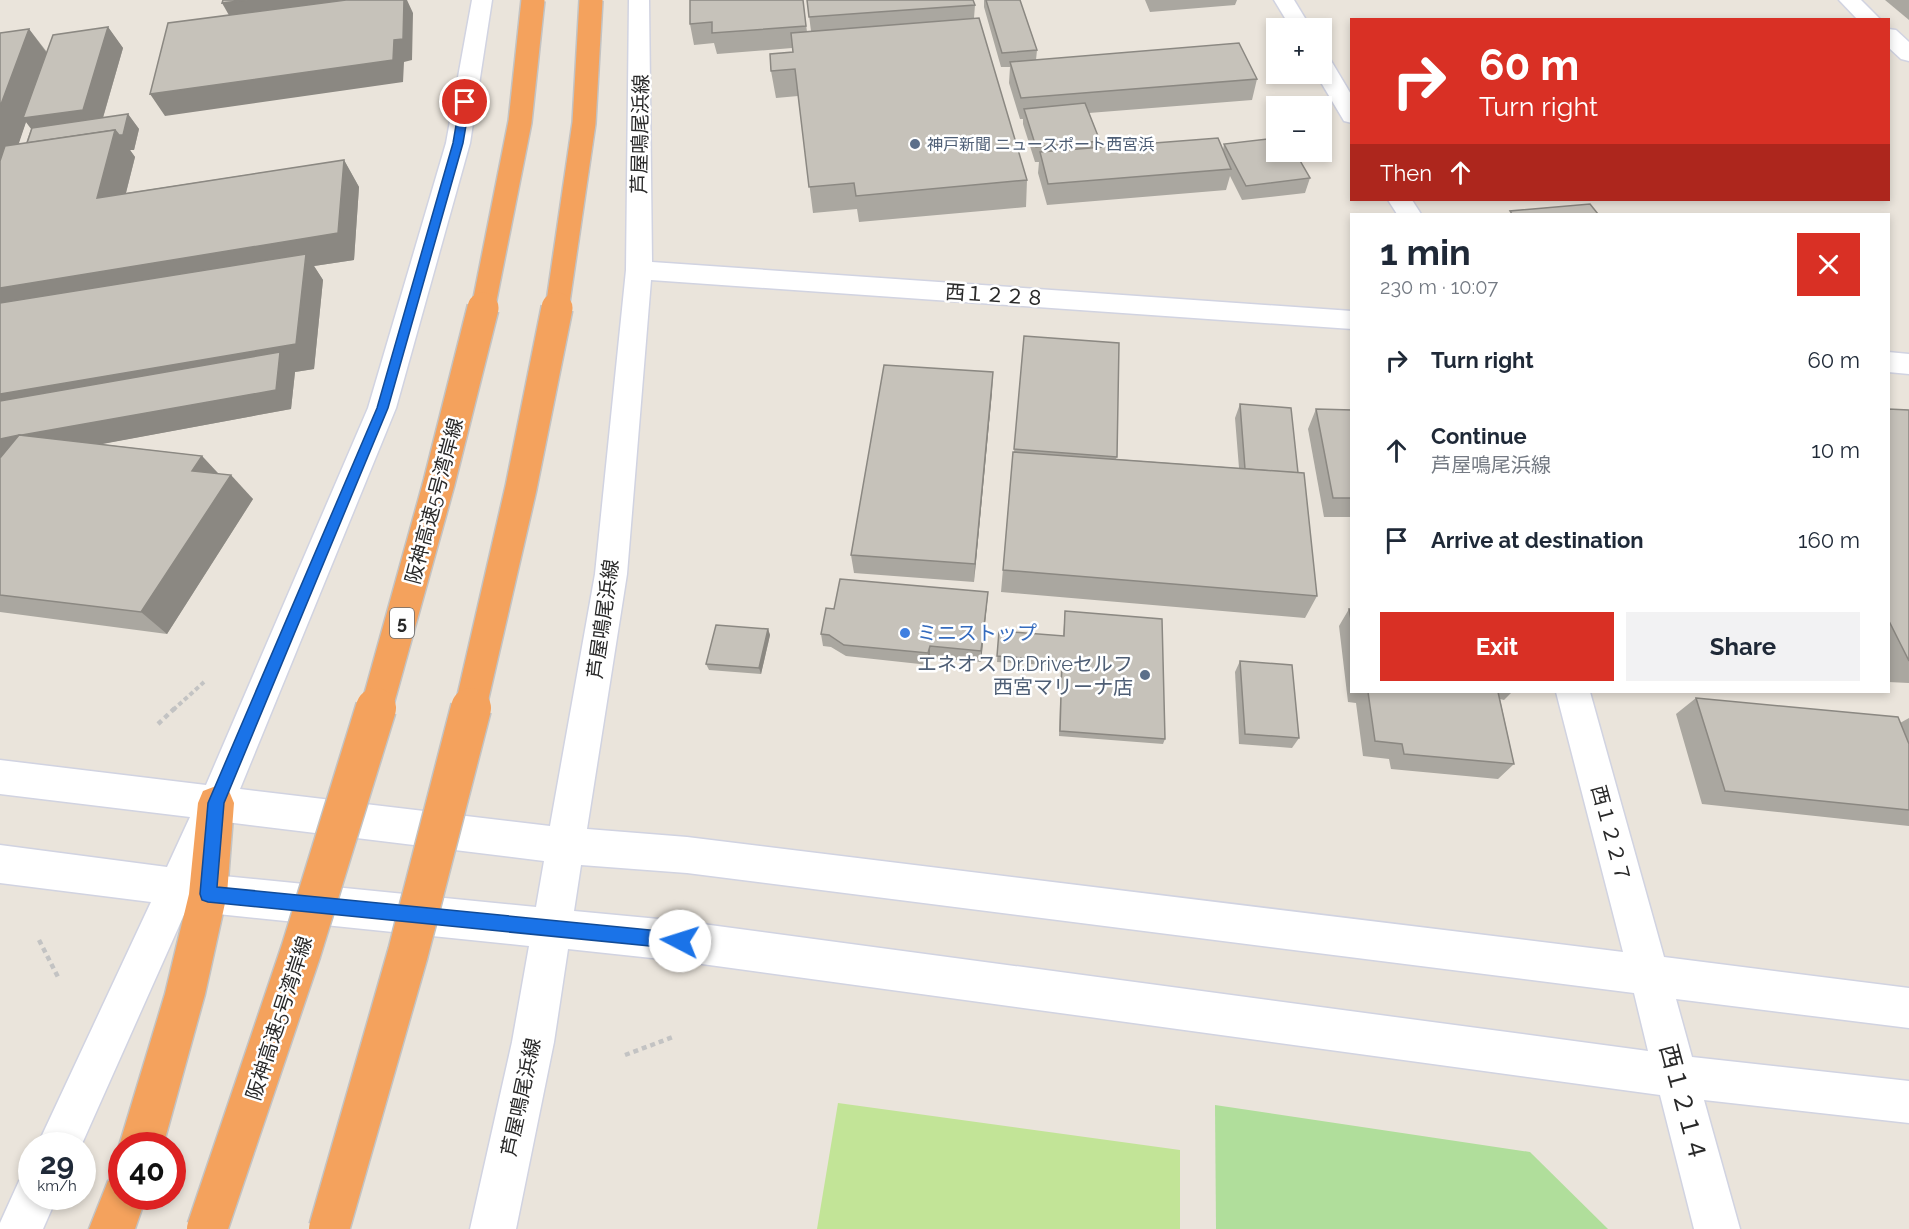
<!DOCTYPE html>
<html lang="en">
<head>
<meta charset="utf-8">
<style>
	body { margin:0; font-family:Raleway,"Noto Sans JP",sans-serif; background:#f2f2f3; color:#1f2937; height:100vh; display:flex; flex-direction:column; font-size:22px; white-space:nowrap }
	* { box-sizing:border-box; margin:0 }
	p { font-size:20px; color:#747a83 }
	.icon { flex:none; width:33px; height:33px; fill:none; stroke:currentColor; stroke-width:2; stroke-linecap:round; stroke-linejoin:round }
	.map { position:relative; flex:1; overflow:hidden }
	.panel { position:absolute; left:1350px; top:213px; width:540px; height:480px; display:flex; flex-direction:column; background:#fff; border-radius:0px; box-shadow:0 3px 9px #0003 }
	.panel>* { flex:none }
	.banner { position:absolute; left:1350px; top:18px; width:540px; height:183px; border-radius:0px; box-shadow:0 3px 9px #0003; background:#d93025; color:#fff; overflow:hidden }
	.buttons { position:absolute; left:1266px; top:18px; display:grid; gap:12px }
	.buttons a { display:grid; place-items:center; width:66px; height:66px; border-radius:0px; background:#fff; box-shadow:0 3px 9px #0003; font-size:30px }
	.speed { position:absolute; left:18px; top:1132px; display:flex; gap:12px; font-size:30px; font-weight:700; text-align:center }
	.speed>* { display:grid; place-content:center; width:78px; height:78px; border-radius:50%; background:#fff; box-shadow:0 3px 9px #0003; line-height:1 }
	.speed small { font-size:15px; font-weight:400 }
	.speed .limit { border:9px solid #d22; background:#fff; color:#111 }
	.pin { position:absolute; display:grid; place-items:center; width:51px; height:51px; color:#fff; margin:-26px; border:3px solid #fff; border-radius:50%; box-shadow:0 2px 6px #0007 }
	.me { position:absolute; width:66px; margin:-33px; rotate:275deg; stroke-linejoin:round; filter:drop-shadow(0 0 4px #0008) }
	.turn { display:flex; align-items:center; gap:21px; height:126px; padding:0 30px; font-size:27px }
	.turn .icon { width:78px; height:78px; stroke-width:2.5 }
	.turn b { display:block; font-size:42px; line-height:51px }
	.then { display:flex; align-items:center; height:57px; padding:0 30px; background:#0003; gap:12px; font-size:22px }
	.round { display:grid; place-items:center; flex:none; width:63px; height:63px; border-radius:0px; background:#f2f2f3 }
	.overview { display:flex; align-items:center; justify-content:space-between; height:102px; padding:0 30px }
	h1 { font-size:36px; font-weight:700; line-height:45px }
	.button { display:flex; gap:12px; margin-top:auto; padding:12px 30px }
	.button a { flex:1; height:69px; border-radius:0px; background:#d93025; color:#fff; font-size:24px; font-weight:700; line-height:69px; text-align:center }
	.button a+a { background:#f2f2f3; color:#1f2937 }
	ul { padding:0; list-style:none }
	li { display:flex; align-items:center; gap:18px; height:90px; padding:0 30px }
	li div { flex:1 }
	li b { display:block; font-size:22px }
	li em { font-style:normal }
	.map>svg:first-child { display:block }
	.green { fill:#b0de9b }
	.pitch { fill:#c2e497 }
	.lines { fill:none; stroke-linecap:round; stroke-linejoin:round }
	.secondary-casing { stroke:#d1d3e1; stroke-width:3 }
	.highway-casing { stroke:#c3c3c3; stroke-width:3 }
	.path-far1 { stroke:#c3c3c3; stroke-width:4; stroke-dasharray:4.5 3; stroke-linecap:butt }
	.path { stroke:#c3c3c3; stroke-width:4.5; stroke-dasharray:5 4; stroke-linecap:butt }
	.secondary { fill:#fff; fill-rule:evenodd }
	.highway { fill:#f4a25d; fill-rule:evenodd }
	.highway-bridge-far2-casing { stroke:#c3c3c3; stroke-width:26; stroke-linecap:butt }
	.highway-bridge-far1-casing { stroke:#c3c3c3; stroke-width:34; stroke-linecap:butt }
	.highway-bridge-casing { stroke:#c3c3c3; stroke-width:43; stroke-linecap:butt }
	.highway-bridge-far2 { stroke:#f4a25d; stroke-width:23 }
	.highway-bridge-far1 { stroke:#f4a25d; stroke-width:31 }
	.highway-bridge { stroke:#f4a25d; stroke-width:40 }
	.wall { fill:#aaa7a0; fill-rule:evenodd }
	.shaded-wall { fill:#8b8882 }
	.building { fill:#c6c2ba; stroke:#8b8882; stroke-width:1.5 }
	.route { fill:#1a73e8; stroke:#114b97; stroke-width:1.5 }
	.service-dot { fill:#5c6f8a; stroke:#fff; stroke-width:2 }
	.shop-dot { fill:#3f7fe0; stroke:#fff; stroke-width:2 }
	.labels { text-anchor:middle; stroke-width:5; stroke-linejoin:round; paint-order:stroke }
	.far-service-label { font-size:16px; fill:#4e5e75; stroke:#fff; text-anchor:start }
	.shield { fill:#fff; stroke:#696969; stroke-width:1.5 }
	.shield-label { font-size:18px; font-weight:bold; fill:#292929 }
	.street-label { font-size:20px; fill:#292929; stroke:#fff }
	.shop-label { font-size:20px; fill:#366cbe; stroke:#fff; text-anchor:start }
	.service-label { font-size:20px; fill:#4e5e75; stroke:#fff; text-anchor:end }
	.near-street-label { font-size:24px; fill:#292929; stroke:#fff }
</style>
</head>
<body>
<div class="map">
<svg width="1909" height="1229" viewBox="0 0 1909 1229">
	<rect width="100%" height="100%" fill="#eae4db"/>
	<!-- green -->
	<polygon class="green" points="1215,1105 1530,1152 1608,1229 1216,1229"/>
	<!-- pitch -->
	<polygon class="pitch" points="838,1103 1180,1150 1180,1229 817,1229"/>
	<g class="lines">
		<!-- secondary casing -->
		<g class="secondary-casing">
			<g id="secondary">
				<path d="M472,0H492L470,143L396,408L240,789L550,826L595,574L626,270L629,0H649L652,262L1352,311V329L651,280L627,574L587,829L687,837L1623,952L1556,692H1590L1664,957L1909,988V1028L1676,999L1692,1057L1909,1081V1123L1704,1100L1740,1229H1694L1660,1095L680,961L568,949L554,1042L516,1229H470L512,1042L529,946L208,913L187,908L81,1146H37L151,902L0,883V845L167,867L190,817L0,794V760L206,785L368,408L446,143ZM226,822L544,861L536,907L203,874ZM581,865L687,873L1634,993L1648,1051L680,921L574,911Z"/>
				<polygon points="1274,0 1294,0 1311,28 1291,28"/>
				<polygon points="1839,0 1861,0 1881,20 1858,20"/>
				<polygon points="1888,29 1896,30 1909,42 1909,61 1901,59 1888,47"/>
				<polygon points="1322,57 1330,59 1352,96 1352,123 1344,121 1316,74 1322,74"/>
				<polygon points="1388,200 1412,200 1421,214 1397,214"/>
				<polygon points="1888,352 1909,354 1909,374 1888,372"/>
				<polygon points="32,1176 32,1197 57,1197 43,1229 0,1229 0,1223 19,1181"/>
			</g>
		</g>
		<!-- highway casing -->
		<g class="highway-casing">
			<g id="highway">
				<polygon points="216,786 229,791 234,803 227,894 205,994 163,1146 122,1146 122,1152 119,1146 165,994 189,894 198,803 203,791"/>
				<polygon points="122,1176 122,1197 146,1197 135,1229 89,1229 108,1181"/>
			</g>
		</g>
		<!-- path-far1 -->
		<polyline class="path-far1" points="173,710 204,682"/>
		<!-- path -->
		<g class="path">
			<polyline points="158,724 175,708"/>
			<polyline points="39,940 58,977"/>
			<polyline points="625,1055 673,1037"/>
		</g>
		<!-- secondary -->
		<use href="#secondary" class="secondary"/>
		<!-- highway -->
		<use href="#highway" class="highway"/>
		<!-- highway-bridge-far2 casing -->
		<g class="highway-bridge-far2-casing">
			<g id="highway-bridge-far2">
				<polyline points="483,309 520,122 533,0"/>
				<polyline points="557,309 584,123 591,0"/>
			</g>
		</g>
		<!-- highway-bridge-far1 casing -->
		<g class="highway-bridge-far1-casing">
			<g id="highway-bridge-far1">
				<polyline points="376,710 439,483 483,308"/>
				<polyline points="470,710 521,488 557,308"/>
			</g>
		</g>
		<!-- highway-bridge casing -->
		<g class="highway-bridge-casing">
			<g id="highway-bridge">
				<polyline points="207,1229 301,951 376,708"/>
				<polyline points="329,1229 408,953 471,708"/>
			</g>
		</g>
		<!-- highway-bridge-far2 -->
		<use href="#highway-bridge-far2" class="highway-bridge-far2"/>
		<!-- highway-bridge-far1 -->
		<use href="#highway-bridge-far1" class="highway-bridge-far1"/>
		<!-- highway-bridge -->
		<use href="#highway-bridge" class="highway-bridge"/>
	</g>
	<!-- wall -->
	<g class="wall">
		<polygon points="803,0 807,32 811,31 807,0 975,5 974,18 1027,180 1026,207 859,222 857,209 813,213 798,96 776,98 771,71 793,52 792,48 717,54 714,43 694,45 690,24"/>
		<polygon points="984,0 1020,0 1037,50 1036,60 1257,79 1252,100 1089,113 1100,141 1099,147 1223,150 1224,144 1310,178 1305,193 1242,200 1230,176 1226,190 1047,205 1038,173 1039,162 1035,162 1023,124 1023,119 1020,119 1009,83 1010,67 1001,67 984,7"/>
		<polygon points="1145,0 1237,0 1235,5 1150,12"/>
		<polygon points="1885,0 1909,0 1909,20"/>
		<path d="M108,27L123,48L103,118L128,114L139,129L134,150H130L135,157L126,193L344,160L359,187L354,260L314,266L323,280L314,369L295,372L291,409L101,444L202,456L219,474L253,499L167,634L0,612V33L29,29L47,52ZM26,122L31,129L26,143L18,144Z"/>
		<polygon points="1024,336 1117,457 1116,459 1239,468 1235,418 1240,404 1298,473 1317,596 1305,618 1001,592 1013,452 1014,452"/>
		<polygon points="992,392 974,582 854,573 851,555"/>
		<polygon points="1316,409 1352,410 1352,517 1324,517 1308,429"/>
		<polygon points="1888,409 1909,410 1909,683 1888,682"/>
		<polygon points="988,592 981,662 930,658 929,665 846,656 831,647 823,646 821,634 834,609"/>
		<polygon points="1349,609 1352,609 1352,692 1512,692 1504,700 1500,699 1514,764 1498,779 1391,769 1389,759 1363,756 1356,703 1348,702 1339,626"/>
		<polygon points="1065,611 1165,739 1163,744 1059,736 1061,666 997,662 999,631 1063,636"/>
		<polygon points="768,629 770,635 761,674 709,670 706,664"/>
		<polygon points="1240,661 1299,738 1292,748 1239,744 1235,672"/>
		<polygon points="1696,698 1900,723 1909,718 1909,826 1702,804 1676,714"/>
	</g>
	<!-- shaded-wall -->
	<g class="shaded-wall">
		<polygon points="247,0 380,0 234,24 222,3"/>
		<polygon points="404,0 407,0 413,13 412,60 404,62 403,82 165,116 150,94"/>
		<polygon points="108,27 123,48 99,131 40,140 26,122 13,161 0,162 0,107 29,29 49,56"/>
		<polygon points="128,114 139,129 134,150 130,150 135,157 118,224 97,198 115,130"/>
		<polygon points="344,160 359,187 354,260 314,266 323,280 314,369 295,372 291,409 0,463 0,288"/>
		<polygon points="993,372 992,392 974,582 975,564"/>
		<polygon points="202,456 224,480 192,471"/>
		<polygon points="231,475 253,499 167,634 141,612"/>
		<polygon points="988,592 987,604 981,662 981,651"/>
		<polygon points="768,629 770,635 761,674 759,668"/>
		<polygon points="930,646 930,658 929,665 928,653"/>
	</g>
	<!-- building -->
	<g class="building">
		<polygon points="223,0 247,0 222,3"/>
		<polygon points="346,0 404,0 403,39 394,40 393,60 150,94 168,23"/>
		<polygon points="690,0 803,0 806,26 712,33 712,22 690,24"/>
		<polygon points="807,0 973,0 975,5 809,17"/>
		<polygon points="986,0 1020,0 1037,50 1002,53"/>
		<polygon points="979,18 1027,180 856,196 854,183 809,187 795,69 771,71 770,54 793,52 791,33"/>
		<polygon points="108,27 83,110 23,118 53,35"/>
		<polygon points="29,29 0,107 0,33"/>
		<polygon points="1239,43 1257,79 1021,98 1010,62"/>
		<polygon points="1085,103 1100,141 1036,147 1024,109"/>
		<polygon points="128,114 123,135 119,135 115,130 27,143 32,128"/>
		<polygon points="115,130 97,198 344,160 338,233 0,288 0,161 5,146"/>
		<polygon points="1218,138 1231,169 1048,184 1040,152"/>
		<polygon points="1276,138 1276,152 1295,152 1310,178 1246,186 1224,144"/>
		<polygon points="1590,204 1598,214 1512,214 1510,211"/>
		<polygon points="306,254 296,344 0,394 0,303"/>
		<polygon points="1024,336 1119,343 1117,457 1014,449"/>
		<polygon points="280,352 276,390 22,435 19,435 0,439 0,401"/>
		<polygon points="884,365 993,372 975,564 851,555"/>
		<polygon points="1240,404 1291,408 1298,473 1245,469"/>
		<polygon points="1316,409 1352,410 1352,498 1333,498"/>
		<polygon points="1888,409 1909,410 1909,661 1888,619"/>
		<polygon points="19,435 202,456 192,471 231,475 141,612 0,595 0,458"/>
		<polygon points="1013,452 1304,473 1317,596 1003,570"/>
		<polygon points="840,579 988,592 981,651 930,646 928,653 844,645 829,635 821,634 826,608 834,609"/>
		<polygon points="1349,609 1352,609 1352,625"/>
		<polygon points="1065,611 1162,619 1165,739 1060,731 1062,661 997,656 999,631 1064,636"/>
		<polygon points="716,625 768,629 759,668 706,664"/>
		<polygon points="1240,661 1292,665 1299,738 1245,734"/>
		<polygon points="1368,692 1498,692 1514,764 1404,754 1402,744 1375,741"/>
		<polygon points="1696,698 1898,717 1909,744 1909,810 1725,791"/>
	</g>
	<!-- route -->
	<polygon class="route" points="465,99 470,102 463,143 388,408 224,803 217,887 680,933 686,935 688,941 686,947 680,949 208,902 202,900 200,894 208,803 377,408 453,143 460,102"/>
	<!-- markers -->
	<g class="service-dot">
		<circle cx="915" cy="144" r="6"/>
		<circle cx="1145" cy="675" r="6"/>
	</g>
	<circle class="shop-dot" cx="905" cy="633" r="6"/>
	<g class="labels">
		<!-- far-service labels -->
		<g class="far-service-label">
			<text x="927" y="150">神戸新聞 ニュースポート西宮浜</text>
		</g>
		<!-- shield labels -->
		<rect class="shield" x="390" y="608" width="24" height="30" rx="4.5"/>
		<g class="shield-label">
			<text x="402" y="629">5</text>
		</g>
		<!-- street labels -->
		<g class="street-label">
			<text transform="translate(640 134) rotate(-89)" y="7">芦屋鳴尾浜線</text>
			<text transform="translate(995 295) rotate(4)" y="7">西１２２８</text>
			<text transform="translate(434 501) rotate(-75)" y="7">阪神高速5号湾岸線</text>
			<text transform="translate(603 619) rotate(-82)" y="7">芦屋鳴尾浜線</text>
			<text transform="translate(1611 834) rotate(75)" y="7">西１２２７</text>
			<text transform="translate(279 1018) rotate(-72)" y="7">阪神高速5号湾岸線</text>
			<text transform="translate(521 1097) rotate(-78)" y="7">芦屋鳴尾浜線</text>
		</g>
		<!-- shop labels -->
		<g class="shop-label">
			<text x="917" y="640">ミニストップ</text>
		</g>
		<!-- service labels -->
		<g class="service-label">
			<text x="1133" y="671">エネオス Dr.Driveセルフ<tspan x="1133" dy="23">西宮マリーナ店</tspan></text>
		</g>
		<!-- near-street labels -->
		<g class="near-street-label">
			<text transform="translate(1683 1103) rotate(75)" y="8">西１２１４</text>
		</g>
	</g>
</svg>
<div class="buttons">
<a>+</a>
<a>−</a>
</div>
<div class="speed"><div>29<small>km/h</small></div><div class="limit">40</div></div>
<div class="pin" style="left:465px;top:102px;background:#d93025"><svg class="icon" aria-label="arrive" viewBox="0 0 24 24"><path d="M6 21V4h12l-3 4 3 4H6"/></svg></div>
<svg class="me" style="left:680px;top:941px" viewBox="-20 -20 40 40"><circle r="19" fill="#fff"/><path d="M0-13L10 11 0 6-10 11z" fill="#1a73e8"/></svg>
<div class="banner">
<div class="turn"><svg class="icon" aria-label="right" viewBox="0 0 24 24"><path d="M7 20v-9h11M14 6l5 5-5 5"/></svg><div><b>60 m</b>Turn right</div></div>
<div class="then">Then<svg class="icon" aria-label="ahead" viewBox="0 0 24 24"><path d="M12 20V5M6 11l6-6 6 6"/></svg></div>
</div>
<section class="panel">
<div class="overview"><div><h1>1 min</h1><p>230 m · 10:07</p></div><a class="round" style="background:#d93025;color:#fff"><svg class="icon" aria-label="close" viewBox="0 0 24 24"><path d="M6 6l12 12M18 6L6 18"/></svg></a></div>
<ul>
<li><svg class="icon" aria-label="right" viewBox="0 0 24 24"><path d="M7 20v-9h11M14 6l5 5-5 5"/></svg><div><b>Turn right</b></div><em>60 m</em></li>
<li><svg class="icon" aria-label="ahead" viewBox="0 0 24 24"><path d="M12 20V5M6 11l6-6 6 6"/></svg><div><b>Continue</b><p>芦屋鳴尾浜線</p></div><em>10 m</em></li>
<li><svg class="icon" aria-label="arrive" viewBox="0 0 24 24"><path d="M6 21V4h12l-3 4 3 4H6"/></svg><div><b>Arrive at destination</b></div><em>160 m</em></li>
</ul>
<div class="button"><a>Exit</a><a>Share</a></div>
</section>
</div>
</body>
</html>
